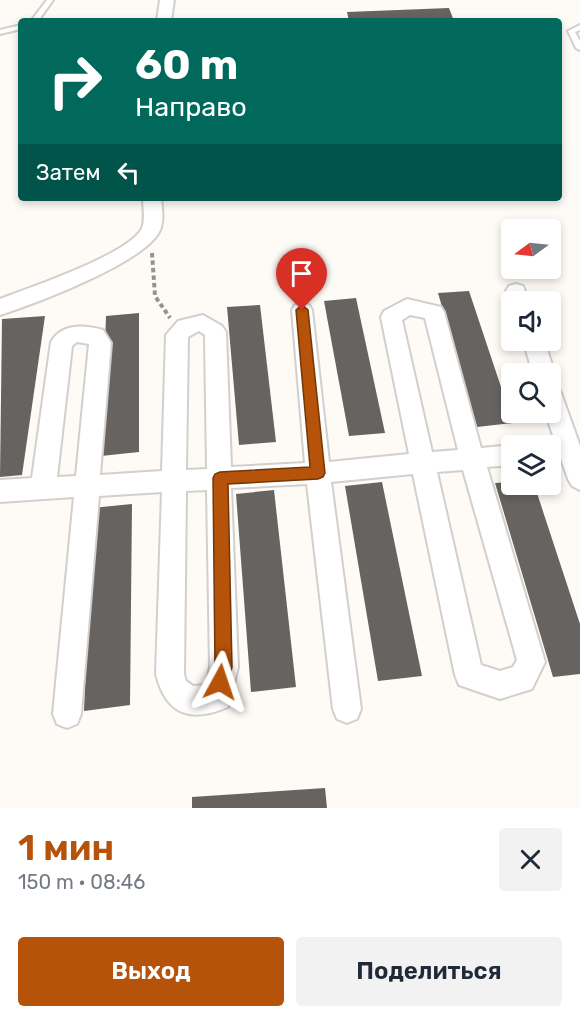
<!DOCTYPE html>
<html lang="ru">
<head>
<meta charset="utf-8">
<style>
	body { margin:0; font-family:Rubik,sans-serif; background:#f2f2f3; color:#1f2937; height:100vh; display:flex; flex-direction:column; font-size:22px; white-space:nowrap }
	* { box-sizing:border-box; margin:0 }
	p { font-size:20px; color:#747a83 }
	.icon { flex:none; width:33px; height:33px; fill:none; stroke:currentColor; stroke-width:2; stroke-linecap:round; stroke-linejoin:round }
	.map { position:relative; height:808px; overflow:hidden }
	.drawer { display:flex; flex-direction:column; background:#fff; flex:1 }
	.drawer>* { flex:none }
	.banner { position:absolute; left:18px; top:18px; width:544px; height:183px; border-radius:6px; box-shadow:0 3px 9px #0003; background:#00695c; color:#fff; overflow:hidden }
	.needle { width:39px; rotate:255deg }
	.controls { position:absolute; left:501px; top:219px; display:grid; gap:12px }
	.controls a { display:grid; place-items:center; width:60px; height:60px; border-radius:6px; background:#fff; box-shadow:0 3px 9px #0003; font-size:30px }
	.pin { position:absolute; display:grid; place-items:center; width:51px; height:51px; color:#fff; margin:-62px -26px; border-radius:50% 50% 50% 0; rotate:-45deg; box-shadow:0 0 6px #0007 }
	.pin .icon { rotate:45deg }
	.me { position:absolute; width:66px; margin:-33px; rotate:5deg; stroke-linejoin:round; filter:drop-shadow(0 0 4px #0008) }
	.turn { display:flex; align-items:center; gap:21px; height:126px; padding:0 18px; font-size:27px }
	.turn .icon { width:78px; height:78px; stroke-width:2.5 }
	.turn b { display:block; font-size:42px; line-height:51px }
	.then { display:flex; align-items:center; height:57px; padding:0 18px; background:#0003; gap:12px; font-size:22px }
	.round { display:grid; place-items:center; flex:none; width:63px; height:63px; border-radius:6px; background:#f2f2f3 }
	.summary { display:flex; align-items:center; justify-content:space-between; height:102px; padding:0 18px }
	h1 { font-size:36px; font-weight:600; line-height:45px; color:#b45309 }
	.action { display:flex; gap:12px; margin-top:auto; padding:12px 18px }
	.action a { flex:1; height:69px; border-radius:6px; background:#b45309; color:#fff; font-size:24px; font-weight:600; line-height:69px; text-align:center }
	.action a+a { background:#f2f2f3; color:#1f2937 }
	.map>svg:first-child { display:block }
	.building { fill:#666360 }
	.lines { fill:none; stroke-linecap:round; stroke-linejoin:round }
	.lane-casing { stroke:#d3cfcc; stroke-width:4 }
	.street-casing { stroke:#d3cfcc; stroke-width:4 }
	.path { stroke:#95928f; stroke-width:4; stroke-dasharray:4.5 3; stroke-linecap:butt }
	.lane { fill:#fff; fill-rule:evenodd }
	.street { fill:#fff; fill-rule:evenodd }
	.route { fill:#b45309; stroke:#753606; stroke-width:1.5 }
</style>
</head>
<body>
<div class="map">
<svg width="580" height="808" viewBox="0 0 580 808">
	<rect width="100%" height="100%" fill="#fefaf6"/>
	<!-- building -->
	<g class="building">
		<polygon points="449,8 454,21 349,21 347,12"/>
		<polygon points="469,291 513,423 477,427 438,293"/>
		<polygon points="356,298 385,433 349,436 324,301"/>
		<polygon points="260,305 276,442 239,445 227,307"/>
		<polygon points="139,313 139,452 101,456 106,316"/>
		<polygon points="45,316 22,475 0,477 2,319"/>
		<polygon points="382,482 422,676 378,681 345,486"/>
		<polygon points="512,482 512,484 534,484 580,624 580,674 553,677 495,483"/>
		<polygon points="274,490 296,687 251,692 236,494"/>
		<polygon points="132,504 130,705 84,711 92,508"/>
		<polygon points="325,788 327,808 192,808 192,797"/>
	</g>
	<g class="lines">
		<!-- lane casing -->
		<g class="lane-casing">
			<g id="lane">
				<polygon points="47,0 53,0 38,21 31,21"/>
				<polygon points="21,25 21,29 0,34 0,30"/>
				<polygon points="580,25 580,30 575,32 580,41 580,50 576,48 568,31"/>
			</g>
		</g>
		<!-- street casing -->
		<g class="street-casing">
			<g id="street">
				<polygon points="160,0 174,0 171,21 157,21"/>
				<path d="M143,198H161C162,208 164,221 160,230C147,262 34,304 0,315V299C31,287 124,256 141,230C146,222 143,208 143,198Z"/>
				<polygon points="516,284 523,286 529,302 512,302 512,307 506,291 509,286"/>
				<path d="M407,299L441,307L444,312L481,448L512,445L514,446H512V465L487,467L545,662L532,689L500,699L459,685L455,675L413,474L331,482L361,709L357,719L347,723L337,719L333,709L307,484L231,488L238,667L228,707C191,723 166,715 156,674L162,492L99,496L81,714L77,724L67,728L57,724L53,714L74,497L0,502V480L32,478L51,342C62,323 85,325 103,330L111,343L100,475L162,471L166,335L178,321L203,315L222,326L226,332L231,467L305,463L292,310L295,305L302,302L309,305L312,310L329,462L409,454L381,317L384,311ZM410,315L425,318L458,450L432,452L402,320ZM199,331L205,335L207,469L186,470L188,337ZM77,342L89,344L76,476L57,477L72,346ZM463,470L517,660L513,667L500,671L481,665L437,472ZM207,490L210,667L206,685L193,686L186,681L184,674L186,491Z"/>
				<polygon points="523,340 544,340 555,374 552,380 550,374 533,374"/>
				<polygon points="550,384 558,387 561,393 580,446 580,490 572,486 568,479 545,412 550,412"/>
			</g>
		</g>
		<!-- path -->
		<polyline class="path" points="152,253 155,296 170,318"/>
		<!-- lane -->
		<use href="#lane" class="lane"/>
		<!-- street -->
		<use href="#street" class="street"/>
	</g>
	<!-- route -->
	<polygon class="route" points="302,305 308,310 325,473 323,477 318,479 228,484 232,667 227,688 220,691 214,688 212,682 215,667 213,478 215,474 220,472 310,467 296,310"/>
</svg>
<div class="controls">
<a><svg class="needle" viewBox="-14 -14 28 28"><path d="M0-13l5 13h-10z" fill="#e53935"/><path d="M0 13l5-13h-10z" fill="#747a83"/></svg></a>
<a><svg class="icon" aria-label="sound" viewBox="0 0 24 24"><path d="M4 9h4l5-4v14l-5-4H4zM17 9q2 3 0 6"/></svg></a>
<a><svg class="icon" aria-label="search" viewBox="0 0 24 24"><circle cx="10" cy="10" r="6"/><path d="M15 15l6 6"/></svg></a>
<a><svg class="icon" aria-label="layers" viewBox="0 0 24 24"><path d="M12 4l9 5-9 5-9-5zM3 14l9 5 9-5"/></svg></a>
</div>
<div class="pin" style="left:302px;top:310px;background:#d93025"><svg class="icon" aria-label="arrive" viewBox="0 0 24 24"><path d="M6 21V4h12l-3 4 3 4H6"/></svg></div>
<svg class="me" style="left:220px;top:682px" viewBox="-20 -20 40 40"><path d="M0-17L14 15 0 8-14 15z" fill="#b45309" stroke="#fff" stroke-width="4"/></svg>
<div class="banner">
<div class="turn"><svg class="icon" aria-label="right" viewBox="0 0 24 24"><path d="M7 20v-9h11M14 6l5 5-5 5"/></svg><div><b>60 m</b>Направо</div></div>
<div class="then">Затем<svg class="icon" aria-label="left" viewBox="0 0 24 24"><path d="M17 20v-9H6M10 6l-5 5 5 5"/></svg></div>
</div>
</div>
<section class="drawer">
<div class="summary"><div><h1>1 мин</h1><p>150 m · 08:46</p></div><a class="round"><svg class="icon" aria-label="close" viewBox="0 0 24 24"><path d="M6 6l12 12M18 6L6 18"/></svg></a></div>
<div class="action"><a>Выход</a><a>Поделиться</a></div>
</section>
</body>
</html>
